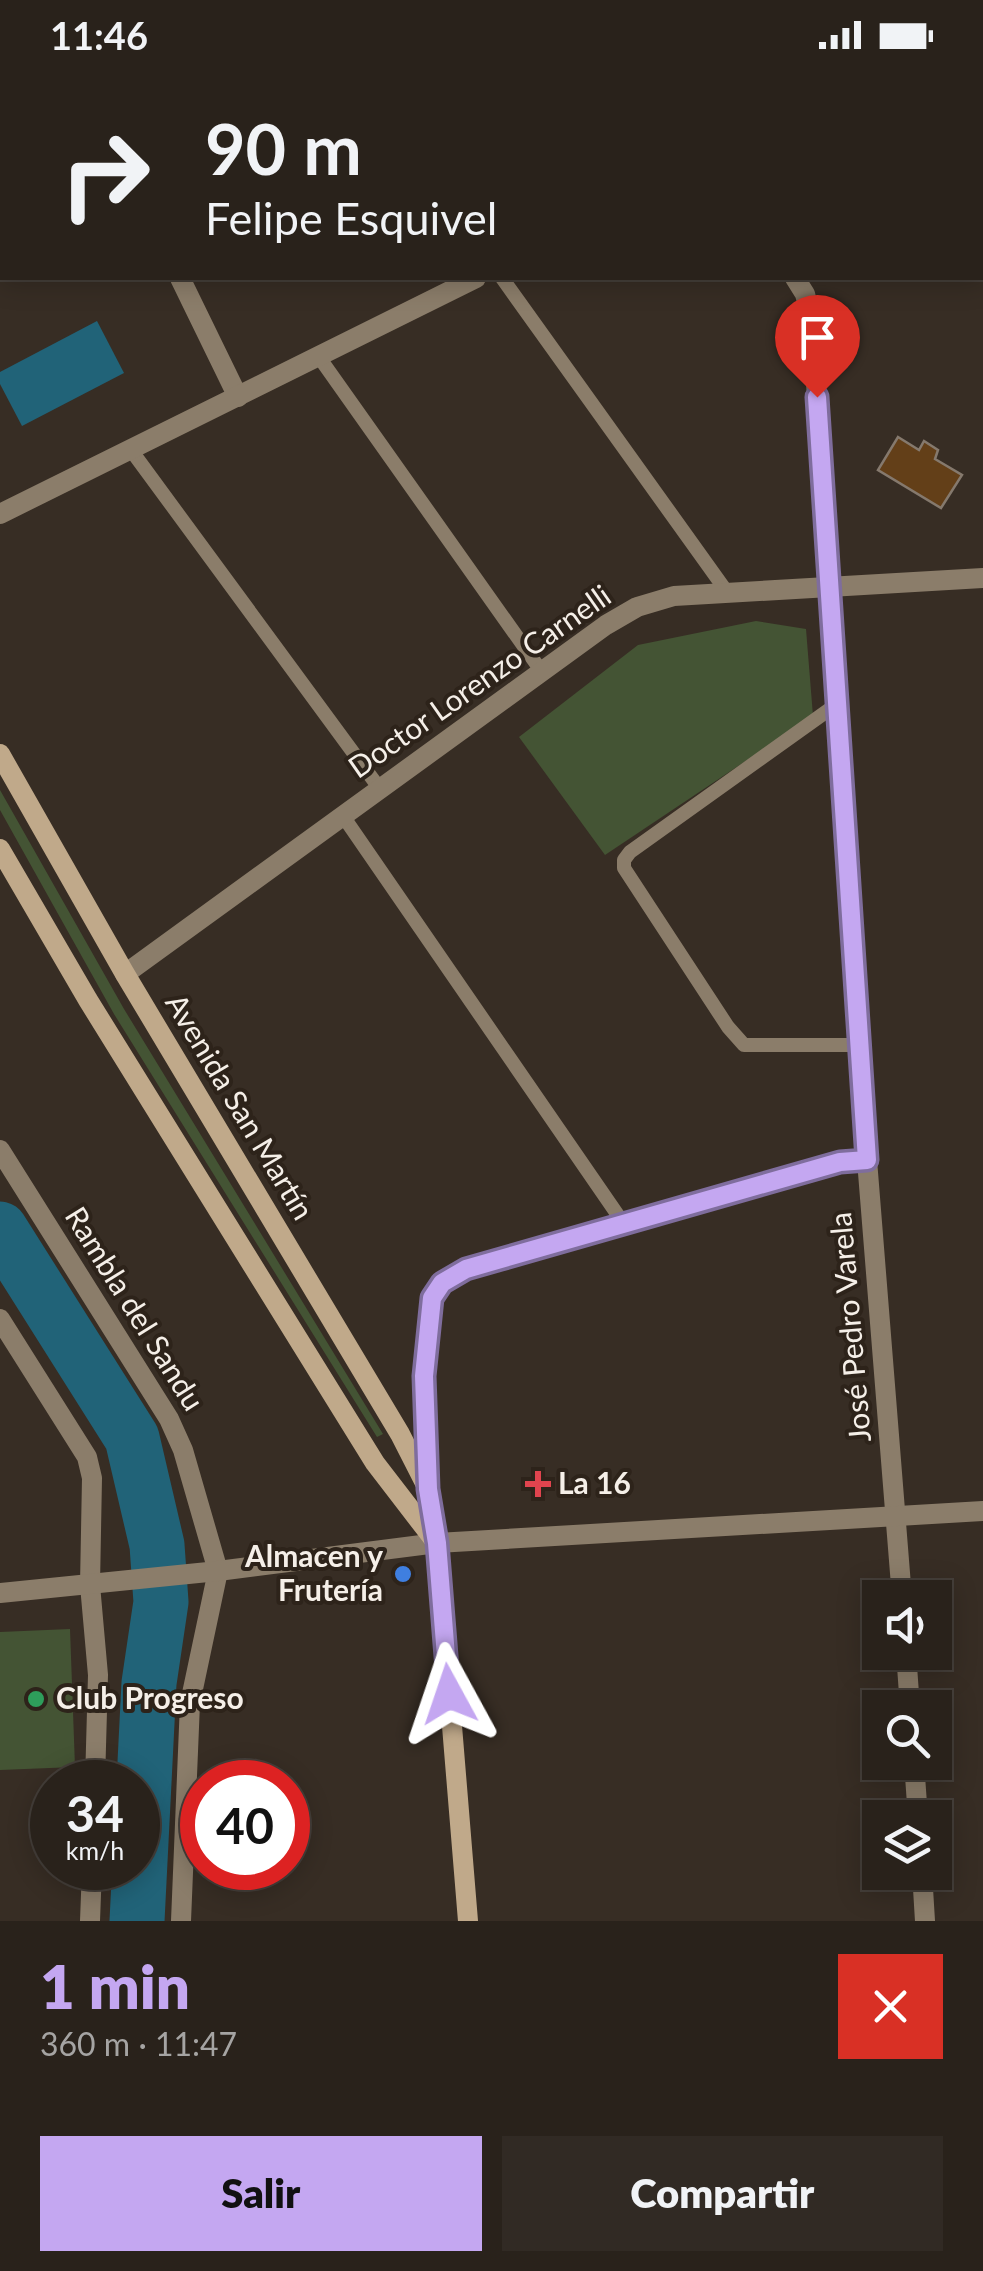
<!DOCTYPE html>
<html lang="es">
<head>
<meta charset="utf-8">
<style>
	body { margin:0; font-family:Lato,sans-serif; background:#312a24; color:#f1f3f6; height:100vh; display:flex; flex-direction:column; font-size:38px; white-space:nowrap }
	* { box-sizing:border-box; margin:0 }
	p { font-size:32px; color:#a5a4a3 }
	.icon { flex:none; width:55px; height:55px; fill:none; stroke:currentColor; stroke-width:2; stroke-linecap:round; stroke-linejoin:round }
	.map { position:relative; height:1851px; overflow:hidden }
	.side { display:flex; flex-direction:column; background:#29221b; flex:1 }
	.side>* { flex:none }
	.top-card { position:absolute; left:0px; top:0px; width:985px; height:210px; box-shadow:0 5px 25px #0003,0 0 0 2px #453f3a; background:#29221b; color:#f1f3f6; overflow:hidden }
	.buttons { position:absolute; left:862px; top:1510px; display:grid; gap:20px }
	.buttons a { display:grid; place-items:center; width:90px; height:90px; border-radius:0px; background:#29221b; box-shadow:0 5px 25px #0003,0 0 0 2px #453f3a; font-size:50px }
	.speed { position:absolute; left:30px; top:1690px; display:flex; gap:20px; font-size:50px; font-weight:700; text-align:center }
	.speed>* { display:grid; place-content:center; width:130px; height:130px; border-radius:50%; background:#29221b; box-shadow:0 5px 25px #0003,0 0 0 2px #453f3a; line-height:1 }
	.speed small { font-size:25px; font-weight:400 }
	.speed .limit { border:15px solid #d22; background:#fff; color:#111 }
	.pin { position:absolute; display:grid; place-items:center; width:85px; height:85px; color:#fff; margin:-102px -42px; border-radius:50% 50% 50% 0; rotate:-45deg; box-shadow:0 0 10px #0007 }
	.pin .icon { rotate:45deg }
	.me { position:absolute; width:110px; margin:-55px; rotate:355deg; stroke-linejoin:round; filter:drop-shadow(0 0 8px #0008) }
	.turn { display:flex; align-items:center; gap:35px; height:210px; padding:0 40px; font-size:45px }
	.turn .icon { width:130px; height:130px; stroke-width:2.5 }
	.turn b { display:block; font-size:70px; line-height:85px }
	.round { display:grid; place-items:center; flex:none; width:105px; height:105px; border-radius:0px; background:#312a24 }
	.head { display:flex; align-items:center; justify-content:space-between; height:170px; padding:0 40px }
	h1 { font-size:60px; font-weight:800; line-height:75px; color:#c4a7f1 }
	.cta { display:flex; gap:20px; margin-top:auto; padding:20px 40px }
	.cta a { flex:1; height:115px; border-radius:0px; background:#c4a7f1; color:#111; font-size:40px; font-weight:800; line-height:115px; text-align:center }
	.cta a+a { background:#312a24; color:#f1f3f6 }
	.status { display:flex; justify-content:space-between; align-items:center; height:70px; padding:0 50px; background:#29221b; direction:ltr }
	.status svg { height:28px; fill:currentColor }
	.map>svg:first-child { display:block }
	.green { fill:#445434 }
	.water { fill:#216378 }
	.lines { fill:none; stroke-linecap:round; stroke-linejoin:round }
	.river { stroke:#216378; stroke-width:55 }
	.building { fill:#633f18; stroke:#85796d; stroke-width:2.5 }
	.lane { stroke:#8b7d6a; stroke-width:14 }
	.street { stroke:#8b7d6a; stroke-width:20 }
	.secondary { stroke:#c0a98a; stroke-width:20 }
	.route-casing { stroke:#7f6d9d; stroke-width:25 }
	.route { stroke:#c4a7f1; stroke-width:18 }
	.health-dot { fill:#e0444e; stroke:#2d231a; stroke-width:4 }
	.shop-dot { fill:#3f7fe0; stroke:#2d231a; stroke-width:4 }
	.leisure-dot { fill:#2e9e5b; stroke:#2d231a; stroke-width:4 }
	.labels { text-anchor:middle; stroke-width:8; stroke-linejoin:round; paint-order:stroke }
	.street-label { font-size:30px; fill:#f5efe8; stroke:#2d231a }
	.poi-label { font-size:30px; font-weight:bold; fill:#f5efe8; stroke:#2d231a; text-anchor:start }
</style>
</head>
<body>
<div class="status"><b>11:46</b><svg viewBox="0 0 49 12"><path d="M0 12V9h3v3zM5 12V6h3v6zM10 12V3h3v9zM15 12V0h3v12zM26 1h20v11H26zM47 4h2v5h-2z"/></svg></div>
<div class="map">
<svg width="983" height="1851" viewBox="0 0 983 1851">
	<rect width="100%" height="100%" fill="#372d24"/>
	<!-- green -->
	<g class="green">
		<polygon points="756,551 806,559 813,646 605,785 519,667 638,575"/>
		<polygon points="0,720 124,939 383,1364 377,1367 114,944 0,740"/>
		<polygon points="70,1559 75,1697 0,1700 0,1562"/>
	</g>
	<!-- water -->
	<polygon class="water" points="97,251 124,303 22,356 0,314 0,302"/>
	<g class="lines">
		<!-- river -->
		<polyline class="river" points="0,1159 132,1368 157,1475 161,1532 149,1613 137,1851"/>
	</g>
	<!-- building -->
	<polygon class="building" points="898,367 919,380 924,371 938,380 935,389 962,405 941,438 878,400"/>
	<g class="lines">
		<!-- lane -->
		<g class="lane">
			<polyline points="502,208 727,522"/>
			<polyline points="319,287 542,602"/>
			<polyline points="131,380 380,719"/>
			<polyline points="837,634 630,782 624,790 624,798 728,957 744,975 859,975"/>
			<polyline points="343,746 624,1154"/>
		</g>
		<!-- street -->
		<g class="street">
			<polyline points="93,0 93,2"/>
			<polyline points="638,0 640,2"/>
			<polyline points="971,0 971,2"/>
			<polyline points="982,35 983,36"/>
			<polyline points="982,57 983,57"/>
			<polyline points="180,208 238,327"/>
			<polyline points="795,208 805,224 812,252 867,1090 902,1528"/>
			<polyline points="0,444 476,208"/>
			<polyline points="125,904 606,555 637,537 674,526 983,508"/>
			<polyline points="0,1080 169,1349 183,1380 218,1501 190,1633 181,1851"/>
			<polyline points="0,1249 87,1387 92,1408 90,1515 98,1605 95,1712"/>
			<polyline points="428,1419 424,1306 433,1228 442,1213 466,1199 840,1092 867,1090"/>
			<polyline points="0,1523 218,1501 437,1473 983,1441"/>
			<polyline points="906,1582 910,1638"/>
			<polyline points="914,1692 918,1748"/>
			<polyline points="922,1802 925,1851"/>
			<polyline points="90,1851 92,1798"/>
		</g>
		<!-- secondary -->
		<g class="secondary">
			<polyline points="0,684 125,904 400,1364 428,1419 437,1473 468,1851"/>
			<polyline points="0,779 88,930 375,1393 435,1471"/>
		</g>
	</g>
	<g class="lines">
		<!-- route casing -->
		<g class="route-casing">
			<polyline id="route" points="449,1624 437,1473 428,1419 424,1306 432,1228 442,1213 466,1199 840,1092 867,1090 817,327"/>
		</g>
		<!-- route -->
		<use href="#route" class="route"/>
	</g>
	<!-- markers -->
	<path class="health-dot" d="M533 1399h10v10h10v10h-10v10h-10v-10h-10v-10h10z"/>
	<circle class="shop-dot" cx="403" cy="1504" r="10"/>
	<circle class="leisure-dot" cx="36" cy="1629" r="10"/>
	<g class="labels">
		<!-- street labels -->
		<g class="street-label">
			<text transform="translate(480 612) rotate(-35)" y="10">Doctor Lorenzo Carnelli</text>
			<text transform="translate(239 1037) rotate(59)" y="10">Avenida San Martín</text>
			<text transform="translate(134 1239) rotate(58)" y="10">Rambla del Sandu</text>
			<text transform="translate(851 1257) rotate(-95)" y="10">José Pedro Varela</text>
		</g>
		<!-- poi labels -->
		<g class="poi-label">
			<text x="558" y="1424">La 16</text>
			<text x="383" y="1497" text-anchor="end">Almacen y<tspan x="383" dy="34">Frutería</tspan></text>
			<text x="56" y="1639">Club Progreso</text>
		</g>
	</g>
</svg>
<div class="buttons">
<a><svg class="icon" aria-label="sound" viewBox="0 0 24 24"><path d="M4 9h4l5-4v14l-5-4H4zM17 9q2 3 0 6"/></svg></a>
<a><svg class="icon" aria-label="search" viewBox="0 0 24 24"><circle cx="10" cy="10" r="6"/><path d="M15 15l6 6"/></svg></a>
<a><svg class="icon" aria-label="layers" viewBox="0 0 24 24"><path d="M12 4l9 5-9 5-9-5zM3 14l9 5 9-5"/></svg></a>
</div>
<div class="speed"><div>34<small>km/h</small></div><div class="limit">40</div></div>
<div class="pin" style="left:817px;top:327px;background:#d93025"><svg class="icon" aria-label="arrive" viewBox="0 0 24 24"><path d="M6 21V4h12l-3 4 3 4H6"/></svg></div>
<svg class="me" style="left:449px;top:1624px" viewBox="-20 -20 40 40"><path d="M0-17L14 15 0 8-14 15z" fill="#c4a7f1" stroke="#fff" stroke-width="4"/></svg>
<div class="top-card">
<div class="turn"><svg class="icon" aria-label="right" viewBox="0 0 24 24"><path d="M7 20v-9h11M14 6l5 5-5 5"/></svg><div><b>90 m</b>Felipe Esquivel</div></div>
</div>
</div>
<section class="side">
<div class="head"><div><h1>1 min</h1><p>360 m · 11:47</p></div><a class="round" style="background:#d93025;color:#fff"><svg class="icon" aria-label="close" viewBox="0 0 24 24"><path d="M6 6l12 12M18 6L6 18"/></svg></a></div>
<div class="cta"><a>Salir</a><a>Compartir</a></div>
</section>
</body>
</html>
